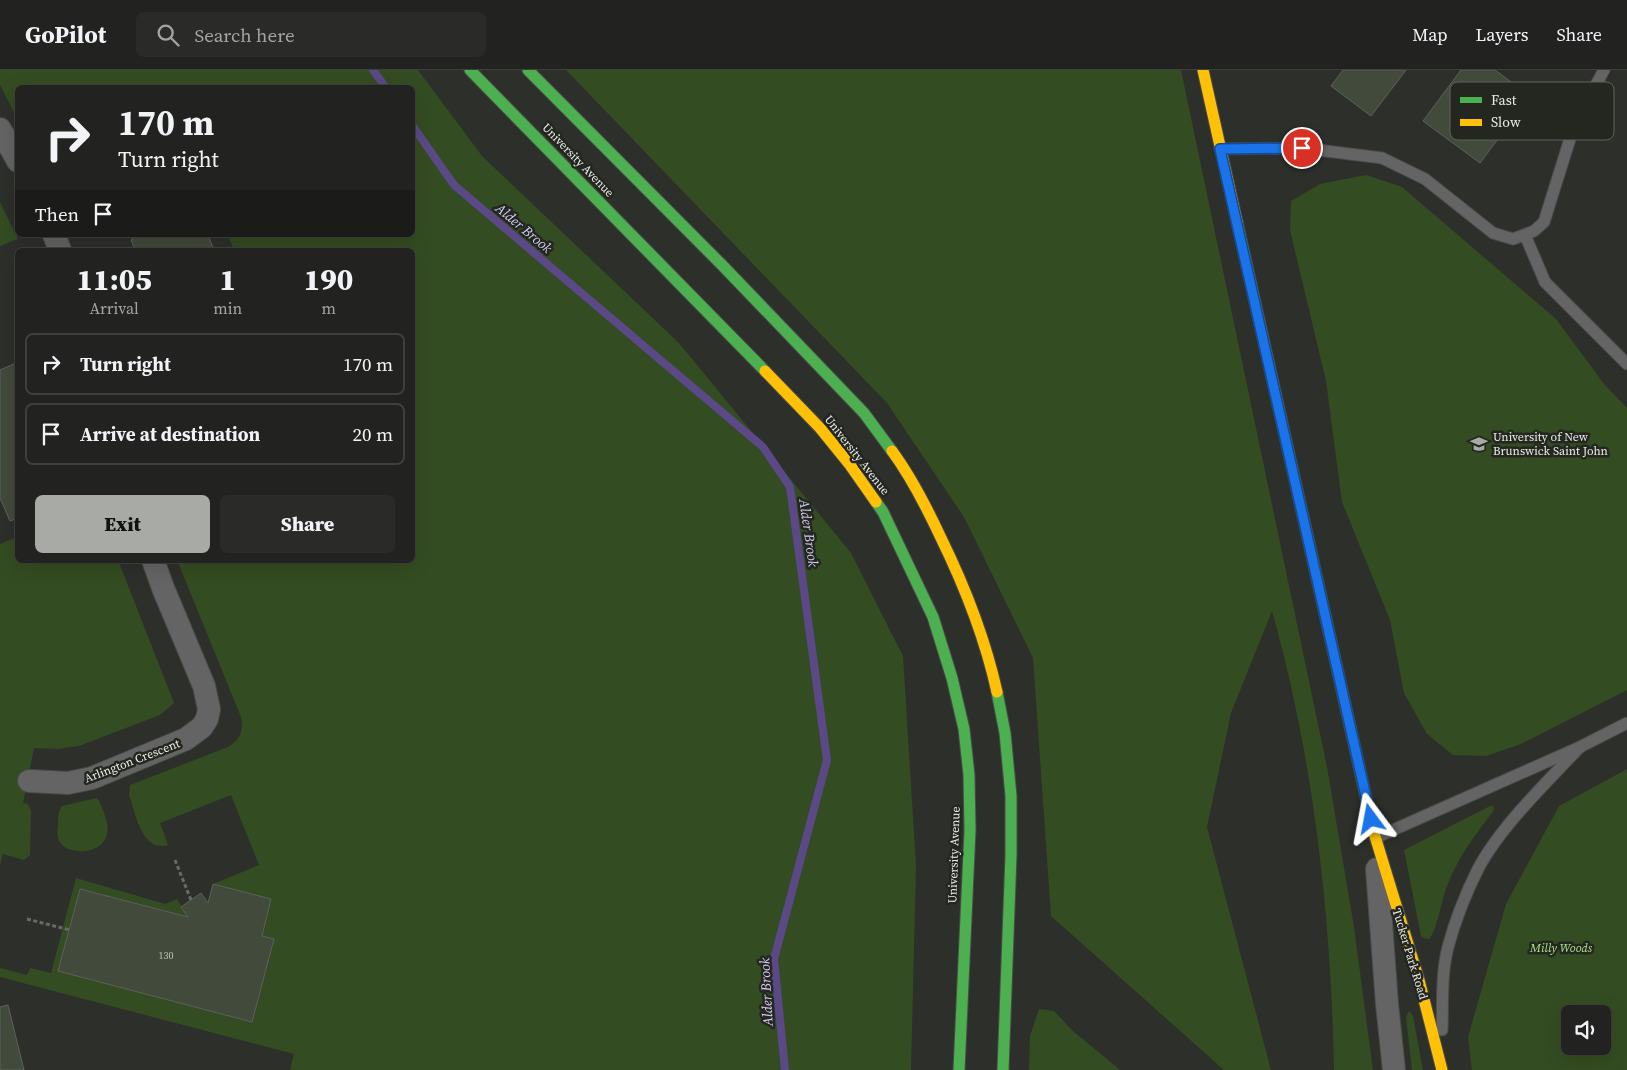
<!DOCTYPE html>
<html lang="en">
<head>
<meta charset="utf-8">
<style>
	body { margin:0; font-family:"Source Serif 4",serif; background:#2a2b29; color:#f1f3f6; height:100vh; display:flex; flex-direction:column; font-size:19px; white-space:nowrap }
	* { box-sizing:border-box; margin:0 }
	p { font-size:16px; color:#a2a4a5 }
	.icon { flex:none; width:28px; height:28px; fill:none; stroke:currentColor; stroke-width:2; stroke-linecap:round; stroke-linejoin:round }
	.map { position:relative; flex:1; overflow:hidden }
	.side { position:absolute; left:15px; top:178px; width:400px; height:315px; display:flex; flex-direction:column; background:#222320; border-radius:8px; box-shadow:0 5px 20px #0002,0 0 0 1px #3f403e }
	.side>* { flex:none }
	.hud { position:absolute; left:15px; top:15px; width:400px; height:152px; border-radius:8px; box-shadow:0 5px 20px #0002,0 0 0 1px #3f403e; background:#222320; color:#f1f3f6; overflow:hidden }
	.fabs { position:absolute; left:1561px; top:935px; display:grid; gap:10px }
	.fabs a { display:grid; place-items:center; width:50px; height:50px; border-radius:8px; background:#222320; box-shadow:0 5px 20px #0002,0 0 0 1px #3f403e; font-size:25px }
	.pin { position:absolute; display:grid; place-items:center; width:42px; height:42px; color:#fff; margin:-21px; border:2px solid #fff; border-radius:50%; box-shadow:0 1px 5px #0007 }
	.me { position:absolute; width:55px; margin:-28px; rotate:347deg; stroke-linejoin:round; filter:drop-shadow(0 0 4px #0008) }
	.turn { display:flex; align-items:center; gap:18px; height:105px; padding:0 20px; font-size:22px }
	.turn .icon { width:65px; height:65px; stroke-width:2.5 }
	.turn b { display:block; font-size:35px; line-height:42px }
	.then { display:flex; align-items:center; height:48px; padding:0 20px; background:#0003; gap:10px; font-size:19px }
	.eta { display:flex; justify-content:space-evenly; align-items:center; height:85px; text-align:center }
	.eta b { font-size:30px; font-weight:800; line-height:35px }
	.primary-button { display:flex; gap:10px; margin-top:auto; padding:10px 20px }
	.primary-button a { flex:1; height:58px; border-radius:8px; background:#a7aaa5; color:#111; font-size:20px; font-weight:800; line-height:58px; text-align:center }
	.primary-button a+a { background:#2a2b29; color:#f1f3f6 }
	ul { padding:0; list-style:none }
	li { display:flex; align-items:center; gap:15px; height:62px; margin:0 10px 8px; padding:0 10px; border:2px solid #3f403e; border-radius:8px }
	li div { flex:1 }
	li b { display:block; font-size:19px }
	li em { font-style:normal }
	header { display:flex; align-items:center; gap:30px; box-sizing:border-box; height:70px; padding:0 25px; background:#222320; border-bottom:1px solid #3f403e }
	header strong { font-size:24px }
	nav { display:flex; gap:28px; margin-inline-start:auto; font-size:18px }
	.search { width:350px; height:45px; background:#2a2b29; display:flex; align-items:center; gap:12px; box-sizing:border-box; padding:0 18px; border-radius:8px; color:#a2a4a5; font-size:19px }
	.map>svg:first-child { display:block }
	.green { fill:#344c21; fill-rule:evenodd }
	.lines { fill:none; stroke-linecap:round; stroke-linejoin:round }
	.stream { stroke:#5b4987; stroke-width:8 }
	.building { fill:#424a3b; stroke:#5e605d }
	.lane-casing { stroke:#4b4c4a; stroke-width:13 }
	.street-casing { stroke:#4b4c4a; stroke-width:24 }
	.fast-casing { stroke:#4b4c4a; stroke-width:13 }
	.slow-casing { stroke:#4b4c4a; stroke-width:13 }
	.path { stroke:#686a68; stroke-width:3; stroke-dasharray:4 2.5; stroke-linecap:butt }
	.lane { stroke:#646464; stroke-width:11 }
	.street { stroke:#646464; stroke-width:22 }
	.fast { stroke:#4caf50; stroke-width:11 }
	.slow { stroke:#ffc107; stroke-width:11 }
	.route-casing { stroke:#114b97; stroke-width:12 }
	.route { stroke:#1a73e8; stroke-width:9 }
	.labels { text-anchor:middle; stroke-width:5; stroke-linejoin:round; paint-order:stroke }
	.number-label { font-size:10px; fill:#bfc4bc }
	.street-label { font-size:12px; fill:#e9ece7; stroke:#232720 }
	.poi-label { font-size:12px; fill:#e9ece7; stroke:#232720; text-anchor:start }
	.park-label { font-size:12px; font-style:italic; fill:#ade483; stroke:#232720 }
	.water-label { font-size:14px; font-style:italic; fill:#d4ccf4; stroke:#232720 }
	.key { fill:#232720; stroke:#5e625c; stroke-width:1 }
	.key-label { font-size:14px; fill:#e9ece7 }
</style>
</head>
<body>
<header>
<strong>GoPilot</strong>
<div class="search"><svg class="icon" aria-label="search" viewBox="0 0 24 24"><circle cx="10" cy="10" r="6"/><path d="M15 15l6 6"/></svg>Search here</div>
<nav><a>Map</a><a>Layers</a><a>Share</a></nav>
</header>
<div class="map">
<svg width="1627" height="1000" viewBox="0 0 1627 1000">
	<rect width="100%" height="100%" fill="#2d2f2b"/>
	<!-- green -->
	<g class="green">
		<path d="M0,0H418L482,86L679,273L851,483L903,586L916,795L911,1000H290L294,984L0,907V898L27,905L30,898L51,903L76,808L165,834L177,829L188,847L81,819L59,901L252,952L262,866L271,830L213,814L259,795L231,725L160,753L168,775C141,782 136,744 129,725L130,715L228,677C240,670 244,660 241,647L177,490H412V180H234L228,165H412V18H18L17,48L0,15Z"/>
		<path d="M566,0H1181L1327,697L1354,857L1373,1000H1334C1331,846 1314,690 1272,541L1231,643L1207,757L1271,1000H1224L1051,846L1033,588L964,447L887,333Z"/>
		<polygon points="1366,105 1402,117 1556,249 1604,314 1627,338 1627,620 1521,674 1486,686 1453,685 1427,664 1404,623 1390,550 1342,432 1326,311 1290,160 1291,131 1320,114"/>
		<polygon points="0,132 18,169 0,176"/>
		<polygon points="17,467 18,490 118,490 174,633 160,645 79,676 57,679 34,678 23,733 28,734 31,741 30,785 24,790 3,784 0,795 0,474"/>
		<path d="M1627,699V1000H1472L1468,967L1506,834L1559,736ZM1570,944H1602V976H1570Z"/>
		<path d="M97,728C101,734 103,739 105,746C120,785 68,789 59,771C57,766 57,760 58,755C58,748 58,742 62,736Z"/>
		<path d="M1490,736H1493L1494,740C1474,767 1458,786 1446,819C1442,830 1436,863 1429,869L1423,868L1421,866L1404,780Z"/>
		<polygon points="1039,939 1054,941 1073,961 1120,1000 1029,1000 1030,966"/>
		<polygon points="1409,941 1413,946 1423,1000 1412,1000 1406,947"/>
	</g>
	<g class="lines">
		<!-- stream -->
		<g class="stream">
			<polyline points="373,0 386,18"/>
			<polyline points="412,55 454,115 763,377 790,417 827,690 774,889 785,1000"/>
		</g>
	</g>
	<!-- building -->
	<g class="building">
		<polygon points="1343,0 1406,0 1371,46 1331,16"/>
		<polygon points="1461,0 1495,0 1530,26 1480,93 1423,51"/>
		<polygon points="131,165 208,165 214,180 140,180 139,178 135,180 131,170 133,169"/>
		<polygon points="16,293 18,296 18,448 10,451 0,428 0,300"/>
		<polygon points="213,814 271,829 262,866 274,869 252,952 58,901 80,819 188,847 181,837 201,823 208,833"/>
		<polygon points="8,935 24,1000 0,1000 0,937"/>
	</g>
	<g class="lines">
		<!-- lane casing -->
		<g class="lane-casing">
			<g id="lane">
				<polyline points="1220,79 1302,78 1382,88 1425,109 1493,163 1513,169 1534,161 1544,152 1574,56 1604,0"/>
				<polyline points="1525,165 1545,212 1627,294"/>
				<polyline points="1375,768 1580,677 1627,653"/>
				<path d="M1442,960C1443,933 1441,904 1448,877C1455,851 1466,823 1478,799C1500,757 1547,712 1580,677"/>
			</g>
		</g>
		<!-- street casing -->
		<g class="street-casing">
			<g id="street">
				<polyline points="0,59 18,91"/>
				<polyline points="54,165 60,180"/>
				<polyline points="29,711 68,713 92,708 186,669 202,657 207,649 209,639 204,616 163,518 153,490"/>
				<polyline points="1377,799 1387,934 1394,1000"/>
			</g>
		</g>
		<!-- fast casing -->
		<g class="fast-casing">
			<g id="fast">
				<polyline points="470,0 765,301"/>
				<polyline points="528,0 723,196 864,343 892,381"/>
				<polyline points="1237,152 1374,763"/>
				<polyline points="876,432 883,442 933,547 952,608 964,659 969,705 970,760 959,1000"/>
				<polyline points="997,622 1005,663 1011,726 1011,785 1003,1000"/>
			</g>
		</g>
		<!-- slow casing -->
		<g class="slow-casing">
			<g id="slow">
				<polyline points="1203,0 1237,152"/>
				<polyline points="765,301 820,358 850,395 876,432"/>
				<path d="M892,381C912,408 927,438 941,468C965,517 985,568 997,622"/>
				<polyline points="1374,763 1419,910 1442,1000"/>
			</g>
		</g>
		<!-- path -->
		<g class="path">
			<polyline points="175,790 191,830"/>
			<polyline points="27,849 70,860"/>
		</g>
		<!-- lane -->
		<use href="#lane" class="lane"/>
		<!-- street -->
		<use href="#street" class="street"/>
		<!-- fast -->
		<use href="#fast" class="fast"/>
		<!-- slow -->
		<use href="#slow" class="slow"/>
	</g>
	<g class="lines">
		<!-- route casing -->
		<g class="route-casing">
			<polyline id="route" points="1302,78 1220,79 1371,749"/>
		</g>
		<!-- route -->
		<use href="#route" class="route"/>
	</g>
	<!-- icons -->
	<defs>
		<g id="university-bare" transform="scale(1.35)"><path d="M0-5L7-2L0 1L-7-2ZM-4 1L0 2.5L4 1V4Q0 6-4 4Z" fill="#a7aaa5" stroke="#232720" stroke-width="2.5" paint-order="stroke"/></g>
	</defs>
	<g fill-rule="evenodd">
		<use href="#university-bare" x="1479" y="374"/>
	</g>
	<g class="labels">
		<!-- number labels -->
		<g class="number-label">
			<text x="166" y="889">130</text>
		</g>
		<!-- street labels -->
		<g class="street-label">
			<text transform="translate(578 90) rotate(46)" y="4">University Avenue</text>
			<text transform="translate(857 385) rotate(52)" y="4">University Avenue</text>
			<text transform="translate(132 691) rotate(-21)" y="4">Arlington Crescent</text>
			<text transform="translate(954 785) rotate(-88)" y="4">University Avenue</text>
			<text transform="translate(1410 884) rotate(73)" y="4">Tucker Park Road</text>
		</g>
		<!-- poi labels -->
		<g class="poi-label">
			<text x="1493" y="371">University of New<tspan x="1493" dy="14">Brunswick Saint John</tspan></text>
		</g>
		<!-- park labels -->
		<g class="park-label">
			<text x="1561" y="882">Milly Woods</text>
		</g>
		<!-- water labels -->
		<g class="water-label">
			<text transform="translate(524 158) rotate(40)" y="5">Alder Brook</text>
			<text transform="translate(809 463) rotate(82)" y="5">Alder Brook</text>
			<text transform="translate(766 922) rotate(-93)" y="5">Alder Brook</text>
		</g>
	</g>
	<!-- legend -->
	<rect x="1450" y="12" width="164" height="58" rx="8" class="key"/>
	<rect x="1460" y="27" width="22" height="6" fill="#4caf50"/>
	<rect x="1460" y="49" width="22" height="7" fill="#ffc107"/>
	<g class="key-label">
		<text x="1491" y="35">Fast</text>
		<text x="1491" y="57">Slow</text>
	</g>
</svg>
<div class="fabs">
<a><svg class="icon" aria-label="sound" viewBox="0 0 24 24"><path d="M4 9h4l5-4v14l-5-4H4zM17 9q2 3 0 6"/></svg></a>
</div>
<div class="pin" style="left:1302px;top:78px;background:#d93025"><svg class="icon" aria-label="arrive" viewBox="0 0 24 24"><path d="M6 21V4h12l-3 4 3 4H6"/></svg></div>
<svg class="me" style="left:1371px;top:749px" viewBox="-20 -20 40 40"><path d="M0-17L14 15 0 8-14 15z" fill="#1a73e8" stroke="#fff" stroke-width="4"/></svg>
<div class="hud">
<div class="turn"><svg class="icon" aria-label="right" viewBox="0 0 24 24"><path d="M7 20v-9h11M14 6l5 5-5 5"/></svg><div><b>170 m</b>Turn right</div></div>
<div class="then">Then<svg class="icon" aria-label="arrive" viewBox="0 0 24 24"><path d="M6 21V4h12l-3 4 3 4H6"/></svg></div>
</div>
<section class="side">
<div class="eta">
<div><b>11:05</b><p>Arrival</p></div>
<div><b>1</b><p>min</p></div>
<div><b>190</b><p>m</p></div>
</div>
<ul>
<li><svg class="icon" aria-label="right" viewBox="0 0 24 24"><path d="M7 20v-9h11M14 6l5 5-5 5"/></svg><div><b>Turn right</b></div><em>170 m</em></li>
<li><svg class="icon" aria-label="arrive" viewBox="0 0 24 24"><path d="M6 21V4h12l-3 4 3 4H6"/></svg><div><b>Arrive at destination</b></div><em>20 m</em></li>
</ul>
<div class="primary-button"><a>Exit</a><a>Share</a></div>
</section>
</div>
</body>
</html>
